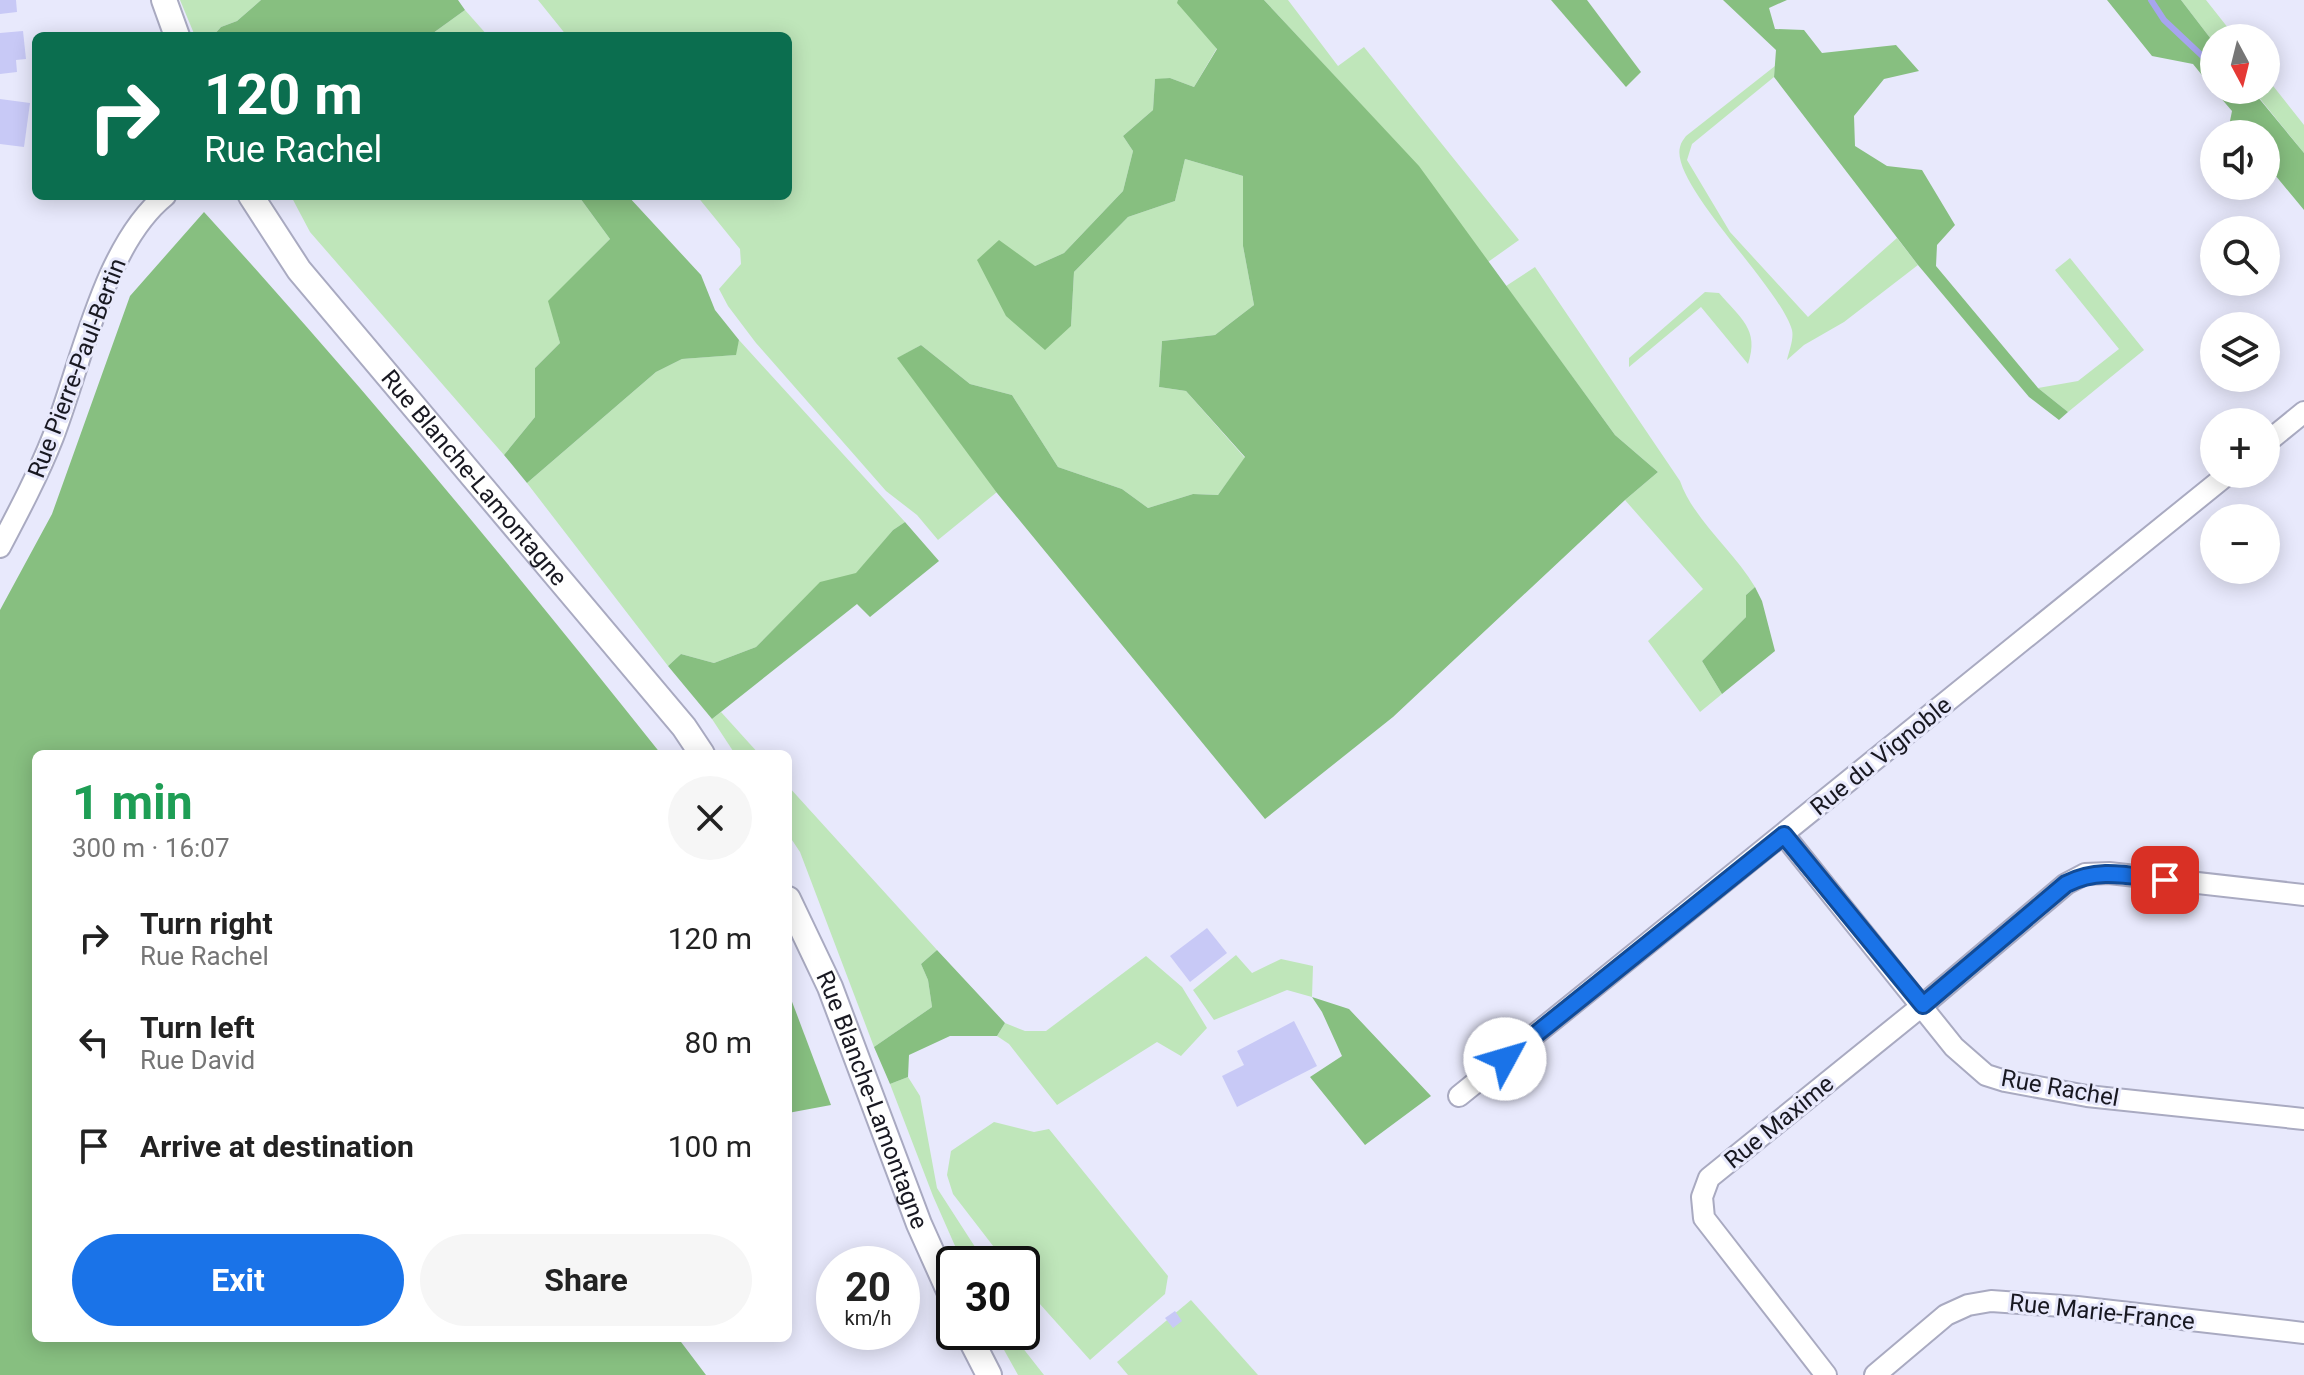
<!DOCTYPE html>
<html lang="en">
<head>
<meta charset="utf-8">
<style>
	body { margin:0; font-family:Roboto,sans-serif; background:#f6f6f6; color:#222; height:100vh; display:flex; flex-direction:column; font-size:30px; white-space:nowrap }
	* { box-sizing:border-box; margin:0 }
	p { font-size:26px; color:#767676 }
	.icon { flex:none; width:44px; height:44px; fill:none; stroke:currentColor; stroke-width:2; stroke-linecap:round; stroke-linejoin:round }
	.map { position:relative; flex:1; overflow:hidden }
	.sheet { position:absolute; left:32px; top:750px; width:760px; height:592px; display:flex; flex-direction:column; background:#fff; border-radius:12px; box-shadow:0 4px 20px #0003 }
	.sheet>* { flex:none }
	.hud { position:absolute; left:32px; top:32px; width:760px; height:168px; border-radius:12px; box-shadow:0 4px 20px #0003; background:#0b6e4f; color:#fff; overflow:hidden }
	.needle { width:52px; rotate:173deg }
	.controls { position:absolute; left:2200px; top:24px; display:grid; gap:16px }
	.controls a { display:grid; place-items:center; width:80px; height:80px; border-radius:50%; background:#fff; box-shadow:0 4px 20px #0003; font-size:40px }
	.speed { position:absolute; left:816px; top:1246px; display:flex; gap:16px; font-size:40px; font-weight:700; text-align:center }
	.speed>* { display:grid; place-content:center; width:104px; height:104px; border-radius:50%; background:#fff; box-shadow:0 4px 20px #0003; line-height:1 }
	.speed small { font-size:20px; font-weight:400 }
	.speed .limit { border:4px solid #111; border-radius:12px; background:#fff; color:#111 }
	.pin { position:absolute; display:grid; place-items:center; width:68px; height:68px; color:#fff; margin:-34px; border-radius:16px; box-shadow:0 4px 12px #0006 }
	.me { position:absolute; width:88px; margin:-44px; rotate:51deg; stroke-linejoin:round; filter:drop-shadow(0 0 6px #0008) }
	.turn { display:flex; align-items:center; gap:28px; height:168px; padding:0 40px; font-size:36px }
	.turn .icon { width:104px; height:104px; stroke-width:2.5 }
	.turn b { display:block; font-size:56px; line-height:68px }
	.round { display:grid; place-items:center; flex:none; width:84px; height:84px; border-radius:42px; background:#f6f6f6 }
	.headline { display:flex; align-items:center; justify-content:space-between; height:136px; padding:0 40px }
	h1 { font-size:48px; font-weight:700; line-height:60px; color:#1e9e55 }
	.cta { display:flex; gap:16px; margin-top:auto; padding:16px 40px }
	.cta a { flex:1; height:92px; border-radius:48px; background:#1a73e8; color:#fff; font-size:32px; font-weight:700; line-height:92px; text-align:center }
	.cta a+a { background:#f6f6f6; color:#222 }
	ul { padding:0; list-style:none }
	li { display:flex; align-items:center; gap:24px; height:104px; padding:0 40px }
	li div { flex:1 }
	li b { display:block; font-size:30px }
	li em { font-style:normal }
	.map>svg:first-child { display:block }
	.green { fill:#bfe6ba }
	.forest { fill:#87bf80 }
	.lines { fill:none; stroke-linecap:round; stroke-linejoin:round }
	.stream { stroke:#a7a5ef; stroke-width:6 }
	.building { fill:#c8c9f6 }
	.minor-casing { stroke:#a9aac1; stroke-width:24 }
	.tertiary-casing { stroke:#a9aac1; stroke-width:28 }
	.minor { stroke:#fff; stroke-width:20 }
	.tertiary { stroke:#fff; stroke-width:24 }
	.route-casing { stroke:#114b97; stroke-width:20 }
	.route { stroke:#1a73e8; stroke-width:14 }
	.labels { text-anchor:middle; stroke-width:6; stroke-linejoin:round; paint-order:stroke }
	.street-label { font-size:24px; fill:#181821; stroke:#e8e9fc }
</style>
</head>
<body>
<div class="map">
<svg width="2304" height="1375" viewBox="0 0 2304 1375">
	<rect width="100%" height="100%" fill="#e8e9fc"/>
	<!-- green -->
	<g class="green">
		<polygon points="180,0 261,0 237,21 221,27 213,36 195,36"/>
		<polygon points="538,0 1178,0 1178,3 1217,48 1194,87 1170,78 1155,80 1153,110 1123,136 1133,151 1123,191 1064,253 1035,266 1071,326 1074,272 1128,217 1175,201 1185,159 1243,176 1243,246 1254,305 1215,335 1162,341 1159,387 1186,391 1245,458 1218,495 1193,494 1148,508 1122,489 1058,467 1012,395 970,384 921,345 898,358 997,492 938,540 917,515 886,491 756,343 728,306 719,289 741,264 740,249 697,196 788,196 788,36 567,36"/>
		<polygon points="1264,0 1288,0 1338,66 1364,47 1519,240 1488,262 1418,166"/>
		<polygon points="2181,0 2206,0 2236,38 2214,38 2214,43"/>
		<polygon points="465,10 488,36 429,36"/>
		<path d="M1775,66L1774,77L1692,144L1687,160L1730,232L1808,317L1897,238L1918,265L1844,322L1804,345L1787,360C1789,351 1794,339 1792,330C1780,287 1670,184 1680,147C1681,142 1684,139 1686,136Z"/>
		<polygon points="2266,77 2304,125 2304,153 2253,90 2266,90"/>
		<polygon points="291,196 582,196 580,198 610,239 549,301 560,343 535,368 535,417 504,455 310,232"/>
		<polygon points="2070,258 2144,350 2068,412 2038,388 2078,381 2119,349 2055,270"/>
		<path d="M1535,267L1680,481C1693,519 1734,551 1755,587L1746,595V617L1702,661L1722,694L1700,712L1648,641L1703,589L1625,500L1658,472L1615,435L1506,286Z"/>
		<path d="M1705,292L1719,293C1740,318 1760,329 1748,364L1701,307L1629,367V358Z"/>
		<polygon points="739,340 905,522 893,530 856,574 820,583 756,647 714,663 681,654 668,666 527,483 656,372 682,359 735,355"/>
		<polygon points="721,712 759,754 735,754 712,719"/>
		<polygon points="788,786 937,950 921,964 928,980 932,1007 874,1047 800,852 788,834"/>
		<polygon points="1236,955 1252,973 1281,959 1313,966 1312,997 1287,990 1214,1020 1193,990"/>
		<polygon points="1146,956 1182,987 1207,1028 1181,1056 1157,1042 1057,1105 1009,1044 997,1036 1005,1023 1025,1031 1046,1031"/>
		<polygon points="908,1077 920,1096 937,1188 986,1264 963,1264 933,1196 890,1084"/>
		<polygon points="994,1122 1034,1132 1049,1129 1168,1276 1165,1294 1090,1360 1022,1284 1022,1264 1007,1264 953,1194 947,1175 951,1151"/>
		<polygon points="1191,1300 1258,1375 1128,1375 1117,1362"/>
		<polygon points="994,1332 1018,1332 1022,1347 1044,1375 1018,1375"/>
	</g>
	<!-- forest -->
	<g class="forest">
		<polygon points="261,0 458,0 465,10 429,36 213,36 221,27 237,21"/>
		<polygon points="1178,0 1264,0 1419,166 1615,435 1658,472 1625,500 1393,717 1265,819 997,493 897,358 921,345 970,384 1012,395 1058,467 1122,489 1148,508 1193,494 1218,495 1245,457 1186,391 1159,387 1162,341 1215,335 1254,305 1243,246 1243,176 1185,159 1175,201 1128,217 1074,272 1071,326 1045,350 1006,316 977,260 999,240 1035,266 1064,253 1123,191 1133,151 1123,136 1153,110 1155,79 1170,78 1194,87 1217,49 1177,3"/>
		<polygon points="1551,0 1587,0 1641,72 1626,87"/>
		<polygon points="1723,0 1787,0 1769,8 1775,29 1804,30 1822,53 1896,45 1919,71 1884,79 1854,116 1855,146 1887,166 1922,170 1955,225 1937,245 1936,266 2038,388 2068,412 2059,420 2029,397 1918,265 1774,77 1776,50"/>
		<polygon points="2107,0 2181,0 2214,43 2214,90 2193,64 2152,56"/>
		<polygon points="2214,90 2252,90 2304,153 2304,210 2266,164 2266,134 2241,134 2230,121 2232,111"/>
		<polygon points="582,196 628,196 701,275 715,310 739,340 736,355 682,359 656,372 527,483 504,455 535,417 535,368 560,343 548,301 610,239 580,198"/>
		<path d="M204,212C363,386 514,569 661,754H36V1338H678L706,1375H0V610L52,514L130,296Z"/>
		<polygon points="905,522 939,561 870,617 857,604 712,719 668,666 681,654 714,663 756,647 820,582 856,573 893,530"/>
		<polygon points="1755,587 1762,601 1775,651 1722,694 1702,661 1746,617 1746,595"/>
		<polygon points="937,950 1005,1023 997,1036 950,1036 909,1055 908,1077 890,1084 874,1047 932,1007 928,980 921,964"/>
		<polygon points="788,991 831,1105 788,1113"/>
		<polygon points="1312,997 1349,1009 1431,1096 1365,1145 1310,1077 1342,1056 1322,1012"/>
	</g>
	<g class="lines">
		<!-- stream -->
		<g class="stream">
			<polyline points="2151,0 2164,20 2214,67"/>
			<polyline points="2230,90 2235,98"/>
		</g>
	</g>
	<!-- building -->
	<g class="building">
		<polygon points="0,0 16,0 17,12 0,14"/>
		<polygon points="23,31 26,59 16,60 17,72 0,74 0,33"/>
		<polygon points="0,99 30,103 24,147 0,144"/>
		<polygon points="1207,928 1227,953 1190,982 1170,956"/>
		<polygon points="1294,1021 1317,1066 1237,1107 1222,1076 1244,1065 1237,1051"/>
		<polygon points="1175,1311 1182,1321 1173,1328 1165,1318"/>
	</g>
	<g class="lines">
		<!-- minor casing -->
		<g class="minor-casing">
			<g id="minor">
				<polyline points="2266,443 2304,412"/>
				<path d="M0,547C19,511 38,475 53,437C81,365 104,245 165,196"/>
				<polyline points="1784,835 1954,1047 1986,1075 2005,1081 2087,1096 2304,1119"/>
				<polyline points="1459,1096 2228,474"/>
				<polyline points="1826,1375 1704,1218 1702,1197 1709,1178 1923,1005 2066,884 2085,874 2109,873 2304,895"/>
				<polyline points="1875,1375 1946,1315 1968,1305 1991,1301 2077,1307 2304,1333"/>
			</g>
		</g>
		<!-- tertiary casing -->
		<g class="tertiary-casing">
			<g id="tertiary">
				<polyline points="164,0 177,36"/>
				<path id="s1" d="M251,196L299,270L684,727L702,754"/>
				<path id="s2" d="M788,899L830,987L919,1224L954,1302"/>
				<polyline points="967,1332 989,1375"/>
			</g>
		</g>
		<!-- minor -->
		<use href="#minor" class="minor"/>
		<!-- tertiary -->
		<use href="#tertiary" class="tertiary"/>
	</g>
	<g class="lines">
		<!-- route casing -->
		<g class="route-casing">
			<path id="route" d="M1505,1059L1784,835L1923,1005L2066,884C2100,867 2128,876 2165,880"/>
		</g>
		<!-- route -->
		<use href="#route" class="route"/>
	</g>
	<g class="labels">
		<!-- street labels -->
		<g class="street-label">
			<text transform="translate(77 368) rotate(-69)" y="8">Rue Pierre-Paul-Bertin</text>
			<text dy="8" stroke="none"><textPath href="#s1" startOffset="360">Rue Blanche-Lamontagne</textPath></text>
			<text transform="translate(1881 756) rotate(-39)" y="8">Rue du Vignoble</text>
			<text transform="translate(2060 1088) rotate(10)" y="8">Rue Rachel</text>
			<text dy="8" stroke="none"><textPath href="#s2" startOffset="218">Rue Blanche-Lamontagne</textPath></text>
			<text transform="translate(1779 1122) rotate(-39)" y="8">Rue Maxime</text>
			<text transform="translate(2102 1312) rotate(6)" y="8">Rue Marie-France</text>
		</g>
	</g>
</svg>
<div class="controls">
<a><svg class="needle" viewBox="-14 -14 28 28"><path d="M0-13l5 13h-10z" fill="#e53935"/><path d="M0 13l5-13h-10z" fill="#767676"/></svg></a>
<a><svg class="icon" aria-label="sound" viewBox="0 0 24 24"><path d="M4 9h4l5-4v14l-5-4H4zM17 9q2 3 0 6"/></svg></a>
<a><svg class="icon" aria-label="search" viewBox="0 0 24 24"><circle cx="10" cy="10" r="6"/><path d="M15 15l6 6"/></svg></a>
<a><svg class="icon" aria-label="layers" viewBox="0 0 24 24"><path d="M12 4l9 5-9 5-9-5zM3 14l9 5 9-5"/></svg></a>
<a>+</a>
<a>−</a>
</div>
<div class="speed"><div>20<small>km/h</small></div><div class="limit">30</div></div>
<div class="pin" style="left:2165px;top:880px;background:#d93025"><svg class="icon" aria-label="arrive" viewBox="0 0 24 24"><path d="M6 21V4h12l-3 4 3 4H6"/></svg></div>
<svg class="me" style="left:1505px;top:1059px" viewBox="-20 -20 40 40"><circle r="19" fill="#fff"/><path d="M0-13L10 11 0 6-10 11z" fill="#1a73e8"/></svg>
<div class="hud">
<div class="turn"><svg class="icon" aria-label="right" viewBox="0 0 24 24"><path d="M7 20v-9h11M14 6l5 5-5 5"/></svg><div><b>120 m</b>Rue Rachel</div></div>
</div>
<section class="sheet">
<div class="headline"><div><h1>1 min</h1><p>300 m · 16:07</p></div><a class="round"><svg class="icon" aria-label="close" viewBox="0 0 24 24"><path d="M6 6l12 12M18 6L6 18"/></svg></a></div>
<ul>
<li><svg class="icon" aria-label="right" viewBox="0 0 24 24"><path d="M7 20v-9h11M14 6l5 5-5 5"/></svg><div><b>Turn right</b><p>Rue Rachel</p></div><em>120 m</em></li>
<li><svg class="icon" aria-label="left" viewBox="0 0 24 24"><path d="M17 20v-9H6M10 6l-5 5 5 5"/></svg><div><b>Turn left</b><p>Rue David</p></div><em>80 m</em></li>
<li><svg class="icon" aria-label="arrive" viewBox="0 0 24 24"><path d="M6 21V4h12l-3 4 3 4H6"/></svg><div><b>Arrive at destination</b></div><em>100 m</em></li>
</ul>
<div class="cta"><a>Exit</a><a>Share</a></div>
</section>
</div>
</body>
</html>
